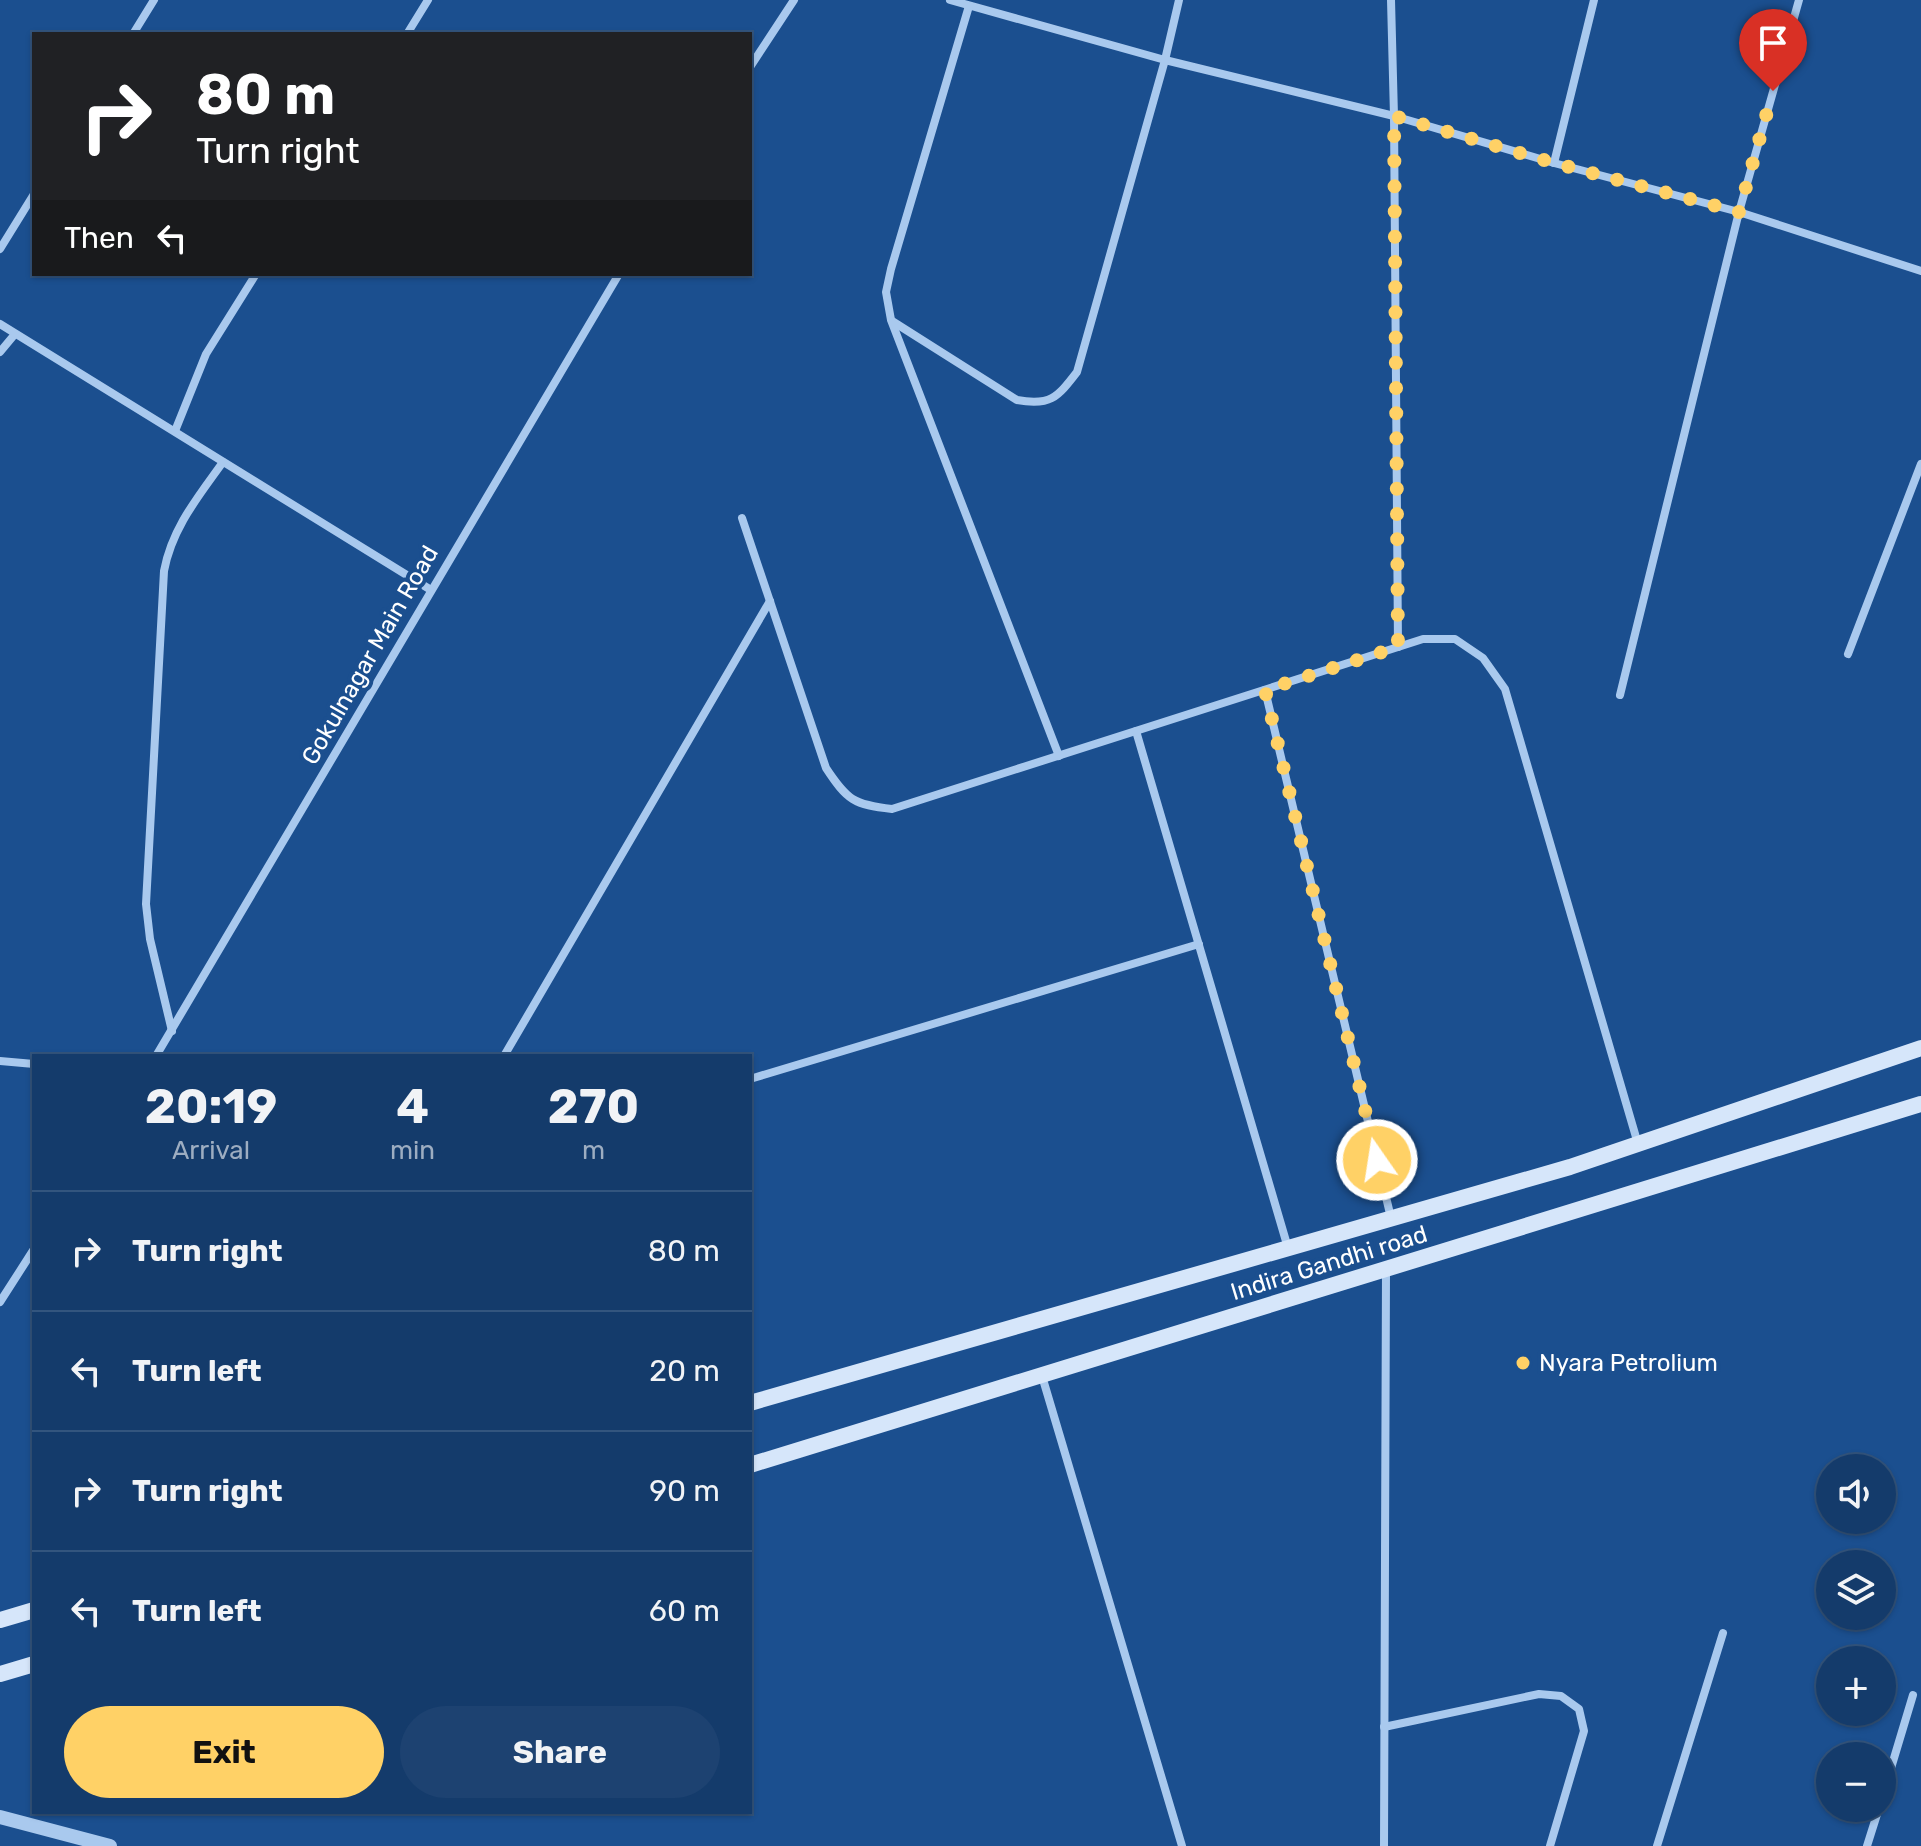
<!DOCTYPE html>
<html lang="en">
<head>
<meta charset="utf-8">
<style>
	body { margin:0; font-family:Rubik,sans-serif; background:#1d4271; color:#f1f3f6; height:100vh; display:flex; flex-direction:column; font-size:30px; white-space:nowrap }
	* { box-sizing:border-box; margin:0 }
	p { font-size:26px; color:#9dadc1 }
	.icon { flex:none; width:44px; height:44px; fill:none; stroke:currentColor; stroke-width:2; stroke-linecap:round; stroke-linejoin:round }
	.map { position:relative; flex:1; overflow:hidden }
	.drawer { position:absolute; left:32px; top:1054px; width:720px; height:760px; display:flex; flex-direction:column; background:#143b6b; border-radius:0px; box-shadow:0 2px 6px #0004,0 0 0 2px #33557e }
	.drawer>* { flex:none }
	.top-card { position:absolute; left:32px; top:32px; width:720px; height:244px; border-radius:0px; box-shadow:0 2px 6px #0004,0 0 0 2px #33557e; background:#202124; color:#fff; overflow:hidden }
	.tools { position:absolute; left:1816px; top:1454px; display:grid; gap:16px }
	.tools a { display:grid; place-items:center; width:80px; height:80px; border-radius:50%; background:#143b6b; box-shadow:0 2px 6px #0004,0 0 0 2px #33557e; font-size:40px }
	.pin { position:absolute; display:grid; place-items:center; width:68px; height:68px; color:#fff; margin:-82px -34px; border-radius:50% 50% 50% 0; rotate:-45deg; box-shadow:0 0 8px #0007 }
	.pin .icon { rotate:45deg }
	.me { position:absolute; width:88px; margin:-44px; rotate:347deg; stroke-linejoin:round; filter:drop-shadow(0 0 6px #0008) }
	.turn { display:flex; align-items:center; gap:28px; height:168px; padding:0 32px; font-size:36px }
	.turn .icon { width:104px; height:104px; stroke-width:2.5 }
	.turn b { display:block; font-size:56px; line-height:68px }
	.then { display:flex; align-items:center; height:76px; padding:0 32px; background:#0003; gap:16px; font-size:30px }
	.eta { display:flex; justify-content:space-evenly; align-items:center; height:136px; text-align:center }
	.eta b { font-size:48px; font-weight:700; line-height:56px }
	.cta { display:flex; gap:16px; margin-top:auto; padding:16px 32px }
	.cta a { flex:1; height:92px; border-radius:48px; background:#ffd166; color:#111; font-size:32px; font-weight:700; line-height:92px; text-align:center }
	.cta a+a { background:#1d4271; color:#f1f3f6 }
	ul { padding:0; list-style:none }
	li { display:flex; align-items:center; gap:24px; height:120px; padding:0 32px; border-top:2px solid #33557e }
	li div { flex:1 }
	li b { display:block; font-size:30px }
	li em { font-style:normal }
	.map>svg:first-child { display:block }
	.lines { fill:none; stroke-linecap:round; stroke-linejoin:round }
	.minor { stroke:#a9c9ee; stroke-width:8 }
	.tertiary { stroke:#a9c9ee; stroke-width:14 }
	.secondary { stroke:#d6e6fa; stroke-width:16 }
	.route { stroke:#ffd166; stroke-width:14; stroke-dasharray:0 25.2 }
	.poi-dot { fill:#ffd166; stroke:#1b4f8f; stroke-width:3 }
	.labels { text-anchor:middle; stroke-width:8; stroke-linejoin:round; paint-order:stroke }
	.street-label { font-size:24px; fill:#fff; stroke:#1b4f8f }
	.poi-label { font-size:24px; fill:#fff; stroke:#1b4f8f; text-anchor:start }
</style>
</head>
<body>
<div class="map">
<svg width="1921" height="1846" viewBox="0 0 1921 1846">
	<rect width="100%" height="100%" fill="#1b4f8f"/>
	<g class="lines">
		<!-- minor -->
		<g class="minor">
			<polyline points="950,0 1165,60 1394,116 1554,163 1739,212 1921,271"/>
			<polyline points="1391,0 1394,116 1398,647"/>
			<polyline points="969,6 891,269 886,292 891,320 1059,756"/>
			<polyline points="133,34 154,0"/>
			<polyline points="407,34 428,0"/>
			<polyline points="750,67 794,0"/>
			<polyline points="1554,163 1594,0"/>
			<polyline points="0,249 34,194"/>
			<path d="M892,321L1017,400C1050,406 1057,398 1077,372L1165,60L1179,0"/>
			<polyline points="0,324 431,590"/>
			<polyline points="0,352 15,334"/>
			<polyline points="175,431 206,354 256,274"/>
			<path d="M742,518L826,768C847,800 854,805 892,809L1423,639H1455L1483,658L1505,689L1638,1144"/>
			<polyline points="1848,654 1921,464"/>
			<polyline points="1265,690 1391,1218"/>
			<polyline points="1620,695 1739,212 1799,0"/>
			<polyline points="1136,731 1288,1248"/>
			<path d="M172,1031L150,939L146,904L164,571C172,528 198,497 223,462"/>
			<polyline points="156,1056 619,274"/>
			<polyline points="504,1056 770,601"/>
			<polyline points="0,1061 34,1064"/>
			<polyline points="750,1079 1199,944"/>
			<polyline points="0,1302 34,1249"/>
			<polyline points="1042,1376 1182,1846"/>
			<polyline points="1384,1727 1539,1694 1561,1696 1579,1709 1584,1731 1550,1846"/>
			<polyline points="1882,1798 1913,1695"/>
			<polyline points="1384,1846 1386,1270"/>
			<polyline points="1657,1846 1723,1633"/>
			<polyline points="1867,1846 1879,1808"/>
		</g>
		<!-- tertiary -->
		<polyline class="tertiary" points="0,1817 110,1846"/>
		<!-- secondary -->
		<g class="secondary">
			<polyline points="750,1403 1570,1167 1921,1048"/>
			<polyline points="750,1465 1921,1104"/>
			<polyline points="0,1620 34,1610"/>
			<polyline points="0,1674 34,1664"/>
		</g>
	</g>
	<g class="lines">
		<!-- route -->
		<polyline class="route" points="1377,1160 1265,690 1398,647 1394,116 1554,163 1739,212 1773,91"/>
	</g>
	<!-- markers -->
	<circle class="poi-dot" cx="1523" cy="1363" r="8"/>
	<g class="labels">
		<!-- street labels -->
		<g class="street-label">
			<text transform="translate(370 655) rotate(-60)" y="8">Gokulnagar Main Road</text>
			<text transform="translate(1329 1263) rotate(-17)" y="8">Indira Gandhi road</text>
		</g>
		<!-- poi labels -->
		<g class="poi-label">
			<text x="1539" y="1371">Nyara Petrolium</text>
		</g>
	</g>
</svg>
<div class="tools">
<a><svg class="icon" aria-label="sound" viewBox="0 0 24 24"><path d="M4 9h4l5-4v14l-5-4H4zM17 9q2 3 0 6"/></svg></a>
<a><svg class="icon" aria-label="layers" viewBox="0 0 24 24"><path d="M12 4l9 5-9 5-9-5zM3 14l9 5 9-5"/></svg></a>
<a>+</a>
<a>−</a>
</div>
<div class="pin" style="left:1773px;top:91px;background:#d93025"><svg class="icon" aria-label="arrive" viewBox="0 0 24 24"><path d="M6 21V4h12l-3 4 3 4H6"/></svg></div>
<svg class="me" style="left:1377px;top:1160px" viewBox="-20 -20 40 40"><circle r="17" fill="#ffd166" stroke="#fff" stroke-width="3"/><path d="M0-11L8 9 0 5-8 9z" fill="#fff"/></svg>
<div class="top-card">
<div class="turn"><svg class="icon" aria-label="right" viewBox="0 0 24 24"><path d="M7 20v-9h11M14 6l5 5-5 5"/></svg><div><b>80 m</b>Turn right</div></div>
<div class="then">Then<svg class="icon" aria-label="left" viewBox="0 0 24 24"><path d="M17 20v-9H6M10 6l-5 5 5 5"/></svg></div>
</div>
<section class="drawer">
<div class="eta">
<div><b>20:19</b><p>Arrival</p></div>
<div><b>4</b><p>min</p></div>
<div><b>270</b><p>m</p></div>
</div>
<ul>
<li><svg class="icon" aria-label="right" viewBox="0 0 24 24"><path d="M7 20v-9h11M14 6l5 5-5 5"/></svg><div><b>Turn right</b></div><em>80 m</em></li>
<li><svg class="icon" aria-label="left" viewBox="0 0 24 24"><path d="M17 20v-9H6M10 6l-5 5 5 5"/></svg><div><b>Turn left</b></div><em>20 m</em></li>
<li><svg class="icon" aria-label="right" viewBox="0 0 24 24"><path d="M7 20v-9h11M14 6l5 5-5 5"/></svg><div><b>Turn right</b></div><em>90 m</em></li>
<li><svg class="icon" aria-label="left" viewBox="0 0 24 24"><path d="M17 20v-9H6M10 6l-5 5 5 5"/></svg><div><b>Turn left</b></div><em>60 m</em></li>
</ul>
<div class="cta"><a>Exit</a><a>Share</a></div>
</section>
</div>
</body>
</html>
